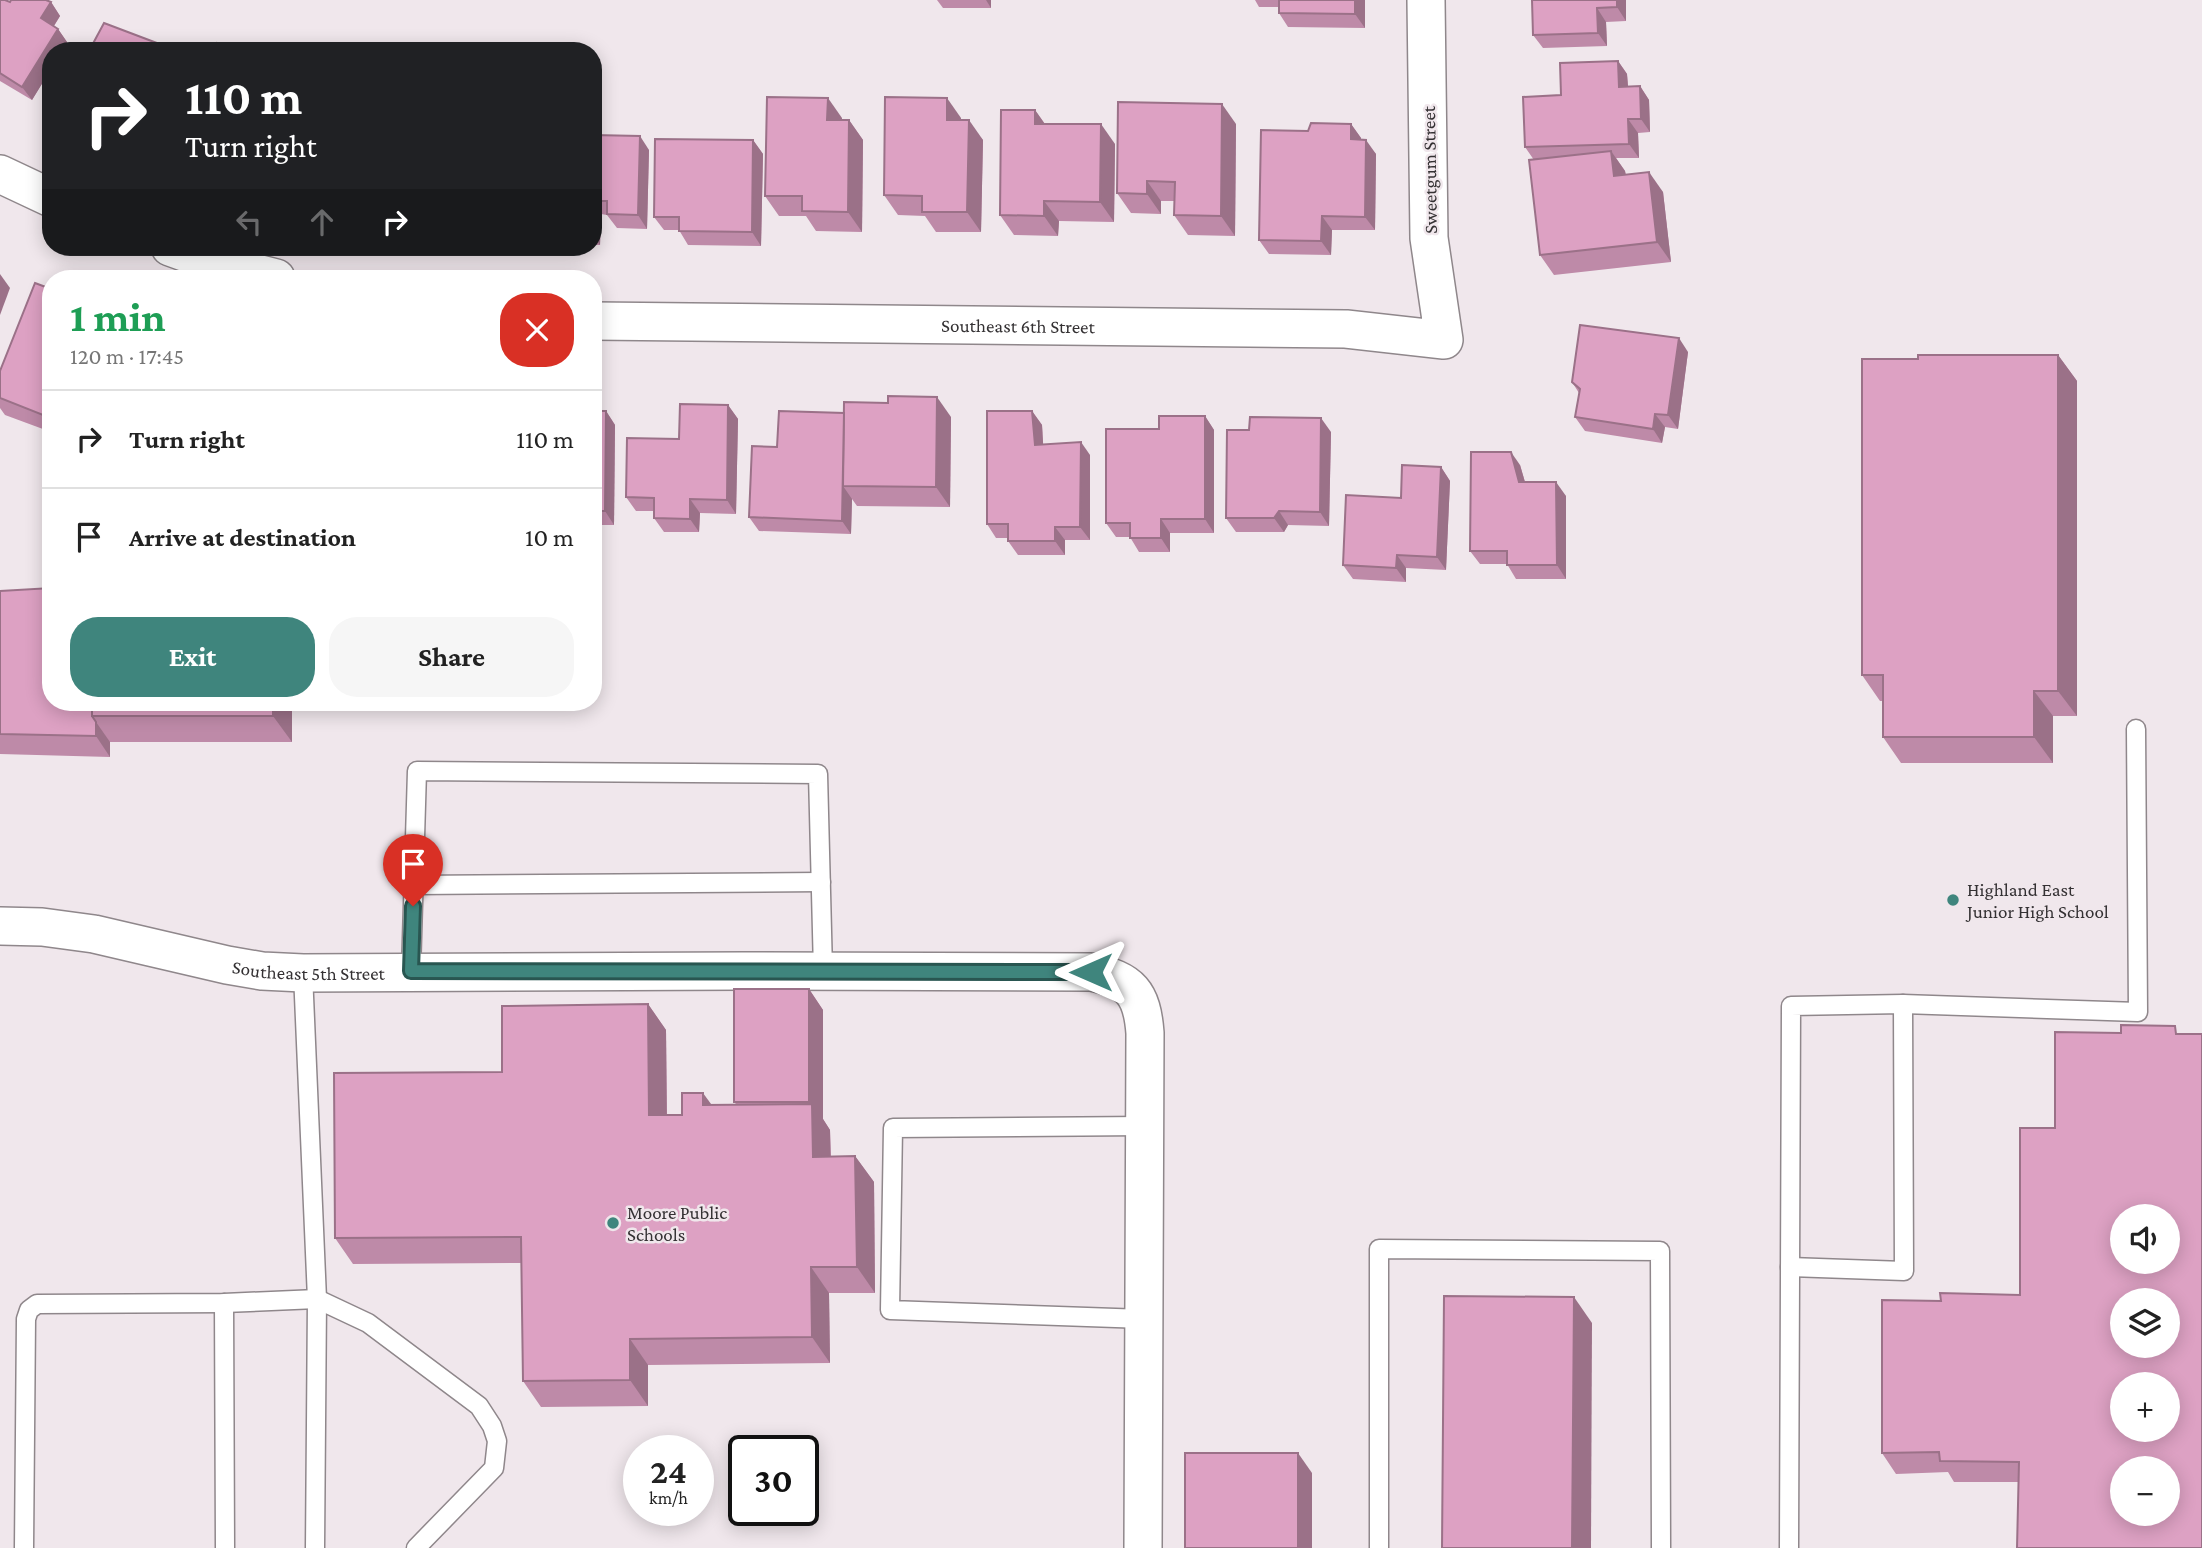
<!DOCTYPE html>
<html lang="en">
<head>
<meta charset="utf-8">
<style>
	body { margin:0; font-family:"Crimson Pro",serif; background:#f6f6f6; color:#222; height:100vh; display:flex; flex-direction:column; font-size:26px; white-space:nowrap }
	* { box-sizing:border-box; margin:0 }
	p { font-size:23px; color:#767676 }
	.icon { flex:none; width:38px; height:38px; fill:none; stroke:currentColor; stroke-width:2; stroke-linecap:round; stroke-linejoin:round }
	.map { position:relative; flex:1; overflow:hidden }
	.panel { position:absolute; left:42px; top:270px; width:560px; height:441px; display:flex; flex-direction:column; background:#fff; border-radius:28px; box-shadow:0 4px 18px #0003 }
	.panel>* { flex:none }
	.guide { position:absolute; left:42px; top:42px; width:560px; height:214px; border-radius:28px; box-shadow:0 4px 18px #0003; background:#202124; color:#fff; overflow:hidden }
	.buttons { position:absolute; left:2110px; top:1204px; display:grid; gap:14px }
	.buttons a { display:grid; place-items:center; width:70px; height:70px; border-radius:50%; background:#fff; box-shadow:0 4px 18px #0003; font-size:35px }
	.speed { position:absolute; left:623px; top:1435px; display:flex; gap:14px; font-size:35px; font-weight:700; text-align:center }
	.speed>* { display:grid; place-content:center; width:91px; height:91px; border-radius:50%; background:#fff; box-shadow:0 4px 18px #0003; line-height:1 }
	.speed small { font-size:18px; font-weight:400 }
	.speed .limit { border:4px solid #111; border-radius:10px; background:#fff; color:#111 }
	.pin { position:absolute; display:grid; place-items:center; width:60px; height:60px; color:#fff; margin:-72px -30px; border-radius:50% 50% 50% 0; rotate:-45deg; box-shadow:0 0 7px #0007 }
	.pin .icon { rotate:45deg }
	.me { position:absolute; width:77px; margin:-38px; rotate:270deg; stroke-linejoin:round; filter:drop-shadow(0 0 5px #0008) }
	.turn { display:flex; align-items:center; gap:24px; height:147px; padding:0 28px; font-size:32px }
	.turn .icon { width:91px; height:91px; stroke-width:2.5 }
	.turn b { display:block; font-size:49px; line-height:60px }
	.lanes { display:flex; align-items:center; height:66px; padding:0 28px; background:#0003; justify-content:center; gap:35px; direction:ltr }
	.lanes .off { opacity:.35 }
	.round { display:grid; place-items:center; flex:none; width:74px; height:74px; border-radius:28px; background:#f6f6f6 }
	.overview { display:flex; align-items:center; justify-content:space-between; height:119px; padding:0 28px }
	h1 { font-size:42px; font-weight:700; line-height:52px; color:#1e9e55 }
	.primary-button { display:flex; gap:14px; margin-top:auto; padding:14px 28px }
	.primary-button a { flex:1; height:80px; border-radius:28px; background:#3f857d; color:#fff; font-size:28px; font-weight:700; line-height:80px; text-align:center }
	.primary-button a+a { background:#f6f6f6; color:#222 }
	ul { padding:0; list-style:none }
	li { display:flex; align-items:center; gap:21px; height:98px; padding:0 28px; border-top:2px solid #e0e0e0 }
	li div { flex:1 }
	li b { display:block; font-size:26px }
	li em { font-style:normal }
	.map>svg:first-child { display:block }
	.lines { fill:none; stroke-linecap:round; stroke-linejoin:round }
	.lane-casing { stroke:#8f878b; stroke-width:21 }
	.street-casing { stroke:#8f878b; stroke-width:40 }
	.lane { stroke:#fff; stroke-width:18 }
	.street { stroke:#fff; stroke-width:37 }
	.wall { fill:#be8aa8 }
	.shaded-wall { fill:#9b7188 }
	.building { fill:#dda1c3; stroke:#9b7188; stroke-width:2; fill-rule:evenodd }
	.route-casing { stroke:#295651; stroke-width:18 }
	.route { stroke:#3f857d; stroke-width:12 }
	.poi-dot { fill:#3f857d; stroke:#f0e7ec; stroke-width:2.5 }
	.labels { text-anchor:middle; stroke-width:5; stroke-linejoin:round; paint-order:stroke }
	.street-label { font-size:19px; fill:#343133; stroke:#f0e7ec }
	.poi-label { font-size:19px; fill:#343133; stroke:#f0e7ec; text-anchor:start }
</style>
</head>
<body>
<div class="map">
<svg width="2202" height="1548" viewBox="0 0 2202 1548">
	<rect width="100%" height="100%" fill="#f0e7ec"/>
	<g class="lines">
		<!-- lane casing -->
		<g class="lane-casing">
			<g id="lane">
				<polyline points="414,885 821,882"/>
				<polyline points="411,971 417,771 818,774 823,971"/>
				<polyline points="303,973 317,1299 315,1548"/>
				<polyline points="1790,1267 1904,1271 1903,1004"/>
				<polyline points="224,1303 225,1548"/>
				<polyline points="1144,1319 890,1310 893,1128 1145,1126"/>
				<polyline points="24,1548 26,1319 29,1310 37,1304 224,1303 317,1299 368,1323 479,1406 492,1426 497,1441 494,1468 416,1548"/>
				<polyline points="1379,1548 1379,1249 1660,1251 1661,1548"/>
				<polyline points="1789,1548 1791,1006 1903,1004 2138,1012 2136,729"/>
			</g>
		</g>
		<!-- street casing -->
		<g class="street-casing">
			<g id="street">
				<polyline points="0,174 51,198"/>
				<polyline points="170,247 206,260 276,278"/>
				<path id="s1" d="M593,321L1346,329L1444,340L1429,238L1426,0"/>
				<path id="s2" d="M0,926L42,927L94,934L227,965L262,971L303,973L743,971L1091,972C1131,980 1142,993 1145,1033L1143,1548"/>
			</g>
		</g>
		<!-- lane -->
		<use href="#lane" class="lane"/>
		<!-- street -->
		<use href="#street" class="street"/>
	</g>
	<!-- wall -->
	<g class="wall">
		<polygon points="0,0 10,2 51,2 60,16 54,26 58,29 67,42 62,51 51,51 51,69 32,100 0,81"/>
		<polygon points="937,0 991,0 991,8 943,8"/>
		<polygon points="1255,0 1365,0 1365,28 1288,27 1279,13 1279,7 1259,7"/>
		<polygon points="1532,0 1626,0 1626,21 1606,22 1607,46 1543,48 1533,35"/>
		<polygon points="1618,61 1627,74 1628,86 1640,86 1649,100 1650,132 1638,133 1639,158 1616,158 1625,171 1626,175 1663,192 1671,262 1554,275 1540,255 1534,160 1525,147 1561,95"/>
		<polygon points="1035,110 1045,124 1115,144 1114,222 1059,221 1058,236 1014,235 1000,215"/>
		<polygon points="842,118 842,120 849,120 863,140 862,232 816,231 806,216 779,216 765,196"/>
		<polygon points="961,118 961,120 983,140 981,232 936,232 925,216 898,215 884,195"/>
		<polygon points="1236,124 1235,236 1188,235 1174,215 1174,201 1161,201 1161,214 1131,213 1117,193"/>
		<polygon points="1351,124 1361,138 1361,140 1376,154 1375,230 1332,230 1331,255 1269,254 1259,240 1308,131"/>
		<polygon points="593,135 649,150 647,229 617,228 607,215 601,214 600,245 593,245"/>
		<polygon points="753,140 763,154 761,246 688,245 679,230 664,230 654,217"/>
		<polygon points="51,289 51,432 5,415 0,408 0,371"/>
		<polygon points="1688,352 1678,429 1665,427 1662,443 1585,431 1575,417 1579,393 1572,382"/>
		<polygon points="2058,355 2077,381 2077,716 2053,716 2053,763 1901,763 1883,737 1883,701 1880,701 1862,675 1918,359"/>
		<polygon points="728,405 738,419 736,514 700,513 699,532 664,532 654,518 654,511 636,511 626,497 679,439"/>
		<polygon points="593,411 606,411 615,425 614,525 593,525"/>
		<polygon points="1032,411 1042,425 1043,444 1090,455 1090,540 1065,540 1065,555 1018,555 1008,541 1008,538 996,538 987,524"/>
		<polygon points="1205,416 1214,430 1214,533 1170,533 1170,552 1139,552 1130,537 1116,537 1106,523 1159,429"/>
		<polygon points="951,417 950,507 857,506 852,499 851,534 759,531 749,517 777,447"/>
		<polygon points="1331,432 1329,526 1288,525 1284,532 1236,532 1226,518"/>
		<polygon points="1520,465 1525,482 1566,496 1566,579 1516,579 1507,564 1480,564 1470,551"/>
		<polygon points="1441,467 1450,481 1446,570 1406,568 1406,582 1353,579 1343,565 1401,498"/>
		<polygon points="0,591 292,702 292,742 110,742 110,757 0,754"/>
		<polygon points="809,989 823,1010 823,1119 830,1130 831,1156 855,1156 874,1182 875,1293 829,1293 830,1363 648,1365 648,1406 541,1407 523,1381 522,1263 353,1264 335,1238 502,1072 648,1004 666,1030 667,1115 682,1115 712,1105 737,1105 734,1102"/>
		<polygon points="2175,1026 2018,1482 1954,1482 1948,1472 1896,1474 1882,1453 1941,1301 2020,1295 2121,1033"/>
	</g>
	<!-- shaded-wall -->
	<g class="shaded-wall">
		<polygon points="986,0 991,0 991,8"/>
		<polygon points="1355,0 1365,0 1365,28 1355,14"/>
		<polygon points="1617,0 1626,0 1626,21 1617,7"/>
		<polygon points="51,2 60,16 50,32 41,18"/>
		<polygon points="1597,8 1606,22 1607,46 1598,33"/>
		<polygon points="58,29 67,42 62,51 51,51 51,69 32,100 22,87"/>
		<polygon points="1618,61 1627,74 1629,100 1619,87"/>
		<polygon points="1640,86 1649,100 1650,132 1641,119"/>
		<polygon points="828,98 842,118 841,140 827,120"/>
		<polygon points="947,98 961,118 961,140 947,120"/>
		<polygon points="1222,104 1236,124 1235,236 1221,216"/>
		<polygon points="1035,110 1049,130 1035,124"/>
		<polygon points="1628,119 1638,133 1639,158 1629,144"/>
		<polygon points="849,120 863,140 862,232 848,212"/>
		<polygon points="969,120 983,140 981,232 967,212"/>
		<polygon points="1101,124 1115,144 1114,222 1100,202"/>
		<polygon points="1351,124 1361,138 1361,153 1351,139"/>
		<polygon points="640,136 649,150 647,229 638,215"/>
		<polygon points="753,140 763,154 761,246 752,232"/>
		<polygon points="1366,140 1376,154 1375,230 1365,217"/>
		<polygon points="1611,151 1625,171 1629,196 1614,176"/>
		<polygon points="1649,172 1663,192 1671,262 1657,242"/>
		<polygon points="1147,181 1161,201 1161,214 1147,194"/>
		<polygon points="1044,201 1059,221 1058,236 1044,216"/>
		<polygon points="593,204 601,214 600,245 593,236"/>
		<polygon points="1322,216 1332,230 1331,255 1321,241"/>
		<polygon points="0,274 10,288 0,315"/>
		<polygon points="1679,338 1688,352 1678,429 1668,415"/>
		<polygon points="2058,355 2077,381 2077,716 2058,691"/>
		<polygon points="937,397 951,417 950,507 936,487"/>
		<polygon points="728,405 738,419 736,514 727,500"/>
		<polygon points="606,411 615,425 614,525 605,511"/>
		<polygon points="1032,411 1042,425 1044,459 1035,445"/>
		<polygon points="845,413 843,486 852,499 851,534 842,521"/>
		<polygon points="1655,414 1665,427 1662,443 1653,429"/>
		<polygon points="1205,416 1214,430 1214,533 1205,519"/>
		<polygon points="1321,418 1331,432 1329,526 1320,512"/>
		<polygon points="1081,442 1090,455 1090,540 1080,527"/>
		<polygon points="1511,452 1520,465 1529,496 1519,482"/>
		<polygon points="1441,467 1450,481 1446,570 1437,557"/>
		<polygon points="1556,482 1566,496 1566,579 1557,565"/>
		<polygon points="690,499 700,513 699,532 690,519"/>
		<polygon points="1279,511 1288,525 1284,532 1274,518"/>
		<polygon points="1161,519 1170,533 1170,552 1161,538"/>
		<polygon points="1055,527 1065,540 1065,555 1055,541"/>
		<polygon points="1397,555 1406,568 1406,582 1396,568"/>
		<polygon points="2034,691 2053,716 2053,763 2034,737"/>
		<polygon points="273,702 292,702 292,742 273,716"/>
		<polygon points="96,722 110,742 110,757 96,736"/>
		<polygon points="809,989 823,1010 823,1119 830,1130 831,1182 813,1157 812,1107 809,1102"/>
		<polygon points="648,1004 666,1030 667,1141 649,1115"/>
		<polygon points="703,1093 722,1119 703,1105"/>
		<polygon points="855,1156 874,1182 875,1293 857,1267"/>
		<polygon points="811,1267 829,1293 830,1363 812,1337"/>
		<polygon points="1574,1297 1592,1323 1591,1548 1572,1548"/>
		<polygon points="630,1339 648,1365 648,1406 630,1380"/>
		<polygon points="1298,1453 1312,1473 1312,1548 1298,1548"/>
	</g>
	<!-- building -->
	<g class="building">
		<polygon points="0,0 5,0 10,2 11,0 46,0 51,2 41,18 58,29 22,87 0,73"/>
		<polygon points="1279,0 1355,0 1355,14 1279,13"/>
		<polygon points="1532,0 1617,0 1617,7 1597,8 1598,33 1533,35"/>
		<polygon points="104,23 178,51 89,51"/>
		<polygon points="217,43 241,51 214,51"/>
		<polygon points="1618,61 1619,87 1640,86 1641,119 1628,119 1629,144 1525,147 1523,97 1561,95 1560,63"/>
		<polygon points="767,97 828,98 827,120 849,120 848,212 802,211 802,196 765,196"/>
		<polygon points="885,97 947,98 947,120 969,120 967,212 922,212 922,196 884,195"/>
		<polygon points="1118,102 1222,104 1221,216 1174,215 1175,182 1147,181 1147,194 1117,193"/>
		<polygon points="1001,110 1035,110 1035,124 1101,124 1100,202 1044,201 1044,216 1000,215"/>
		<polygon points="1311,123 1351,124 1351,139 1366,140 1365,217 1322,216 1321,241 1259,240 1261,130 1308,131"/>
		<polygon points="593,135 640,136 638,215 607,214 607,201 593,201"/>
		<polygon points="655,139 753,140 752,232 679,231 679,217 654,217"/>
		<polygon points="1611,151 1614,176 1649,172 1657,242 1540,255 1529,160"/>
		<polygon points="35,283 51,289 51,409 48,417 0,398 0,371"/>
		<polygon points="1580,325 1679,338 1668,415 1655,414 1653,429 1575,417 1580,389 1572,382"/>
		<polygon points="1918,355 2058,355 2058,691 2034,691 2034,737 1883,737 1883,675 1862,675 1862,359 1918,359"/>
		<polygon points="888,396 937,397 936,487 843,486 844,402 888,403"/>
		<polygon points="680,404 728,405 727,500 690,499 690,519 654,518 654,498 626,497 627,438 679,439"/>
		<polygon points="593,411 606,411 605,511 593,511"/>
		<polygon points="779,411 844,413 842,521 749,517 752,446 777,447"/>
		<polygon points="987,411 1032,411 1035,445 1081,442 1080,527 1055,527 1055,541 1008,541 1008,524 987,524"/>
		<polygon points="1159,416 1205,416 1205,519 1161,519 1161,538 1130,538 1130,523 1106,523 1106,429 1159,429"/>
		<polygon points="1250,417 1321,418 1320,512 1279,511 1274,518 1226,518 1227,430 1249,430"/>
		<polygon points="1471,452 1511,452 1519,482 1556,482 1557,565 1507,565 1507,551 1470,551"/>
		<polygon points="1402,465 1441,467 1437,557 1397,555 1396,568 1343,565 1346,495 1401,498"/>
		<polygon points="51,588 51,702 92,702 92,716 96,722 96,736 0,734 0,591"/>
		<rect x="92" y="702" width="181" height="14"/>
		<rect x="734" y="989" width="75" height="113"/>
		<polygon points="648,1004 649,1115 682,1115 682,1093 703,1093 703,1105 812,1104 813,1157 855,1156 857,1267 811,1267 812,1337 630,1339 630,1380 523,1381 521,1237 335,1238 334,1073 502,1072 502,1006"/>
		<path d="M2121,1025L2175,1026L2176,1034H2202V1548H2017L2019,1462L1940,1461L1939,1452L1882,1453V1300L1941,1301L1940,1293L2020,1295V1128H2055V1032L2121,1033ZM2123,1216H2168V1262H2123ZM2123,1300H2168V1346H2123ZM2123,1384H2168V1430H2123ZM2123,1468H2168V1514H2123Z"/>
		<polygon points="1444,1296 1574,1297 1572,1548 1442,1548"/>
		<rect x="1185" y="1453" width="113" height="95"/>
	</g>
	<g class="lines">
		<!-- route casing -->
		<g class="route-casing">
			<polyline id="route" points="413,906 411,971 1091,972"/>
		</g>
		<!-- route -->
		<use href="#route" class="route"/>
	</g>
	<!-- markers -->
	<g class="poi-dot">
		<circle cx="1953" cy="900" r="7"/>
		<circle cx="613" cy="1223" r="7"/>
	</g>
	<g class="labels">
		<!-- street labels -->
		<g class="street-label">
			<text transform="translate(1429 170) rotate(-91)" y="7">Sweetgum Street</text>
			<text dy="7" stroke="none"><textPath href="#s1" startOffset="425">Southeast 6th Street</textPath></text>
			<text dy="7" stroke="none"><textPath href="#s2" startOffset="313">Southeast 5th Street</textPath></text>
		</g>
		<!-- poi labels -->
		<g class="poi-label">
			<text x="1967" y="896">Highland East<tspan x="1967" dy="22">Junior High School</tspan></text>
			<text x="627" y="1219">Moore Public<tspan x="627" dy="22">Schools</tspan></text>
		</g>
	</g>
</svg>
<div class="buttons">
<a><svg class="icon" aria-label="sound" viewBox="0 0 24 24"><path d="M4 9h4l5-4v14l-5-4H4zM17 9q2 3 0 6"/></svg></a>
<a><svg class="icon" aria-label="layers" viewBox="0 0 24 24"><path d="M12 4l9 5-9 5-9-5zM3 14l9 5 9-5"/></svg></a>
<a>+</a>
<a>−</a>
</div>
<div class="speed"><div>24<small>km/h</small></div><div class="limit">30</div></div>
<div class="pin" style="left:413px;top:906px;background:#d93025"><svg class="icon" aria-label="arrive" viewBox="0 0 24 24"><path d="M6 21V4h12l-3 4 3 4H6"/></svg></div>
<svg class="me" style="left:1091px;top:972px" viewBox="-20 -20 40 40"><path d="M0-17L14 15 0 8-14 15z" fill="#3f857d" stroke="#fff" stroke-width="4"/></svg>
<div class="guide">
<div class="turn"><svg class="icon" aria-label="right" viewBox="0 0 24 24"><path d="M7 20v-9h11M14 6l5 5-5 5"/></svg><div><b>110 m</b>Turn right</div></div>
<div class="lanes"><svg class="icon off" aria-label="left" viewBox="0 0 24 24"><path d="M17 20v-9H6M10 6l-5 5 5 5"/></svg><svg class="icon off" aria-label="ahead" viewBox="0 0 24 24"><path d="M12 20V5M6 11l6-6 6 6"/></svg><svg class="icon" aria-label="right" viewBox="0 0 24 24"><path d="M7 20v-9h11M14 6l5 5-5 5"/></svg></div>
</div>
<section class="panel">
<div class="overview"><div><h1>1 min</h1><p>120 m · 17:45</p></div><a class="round" style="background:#d93025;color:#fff"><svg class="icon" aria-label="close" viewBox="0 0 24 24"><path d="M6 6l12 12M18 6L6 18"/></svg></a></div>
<ul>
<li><svg class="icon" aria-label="right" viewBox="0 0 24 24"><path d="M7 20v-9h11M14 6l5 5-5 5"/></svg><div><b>Turn right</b></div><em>110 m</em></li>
<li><svg class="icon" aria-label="arrive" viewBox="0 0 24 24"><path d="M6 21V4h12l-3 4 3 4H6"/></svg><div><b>Arrive at destination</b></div><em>10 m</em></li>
</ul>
<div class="primary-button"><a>Exit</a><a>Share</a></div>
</section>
</div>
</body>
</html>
